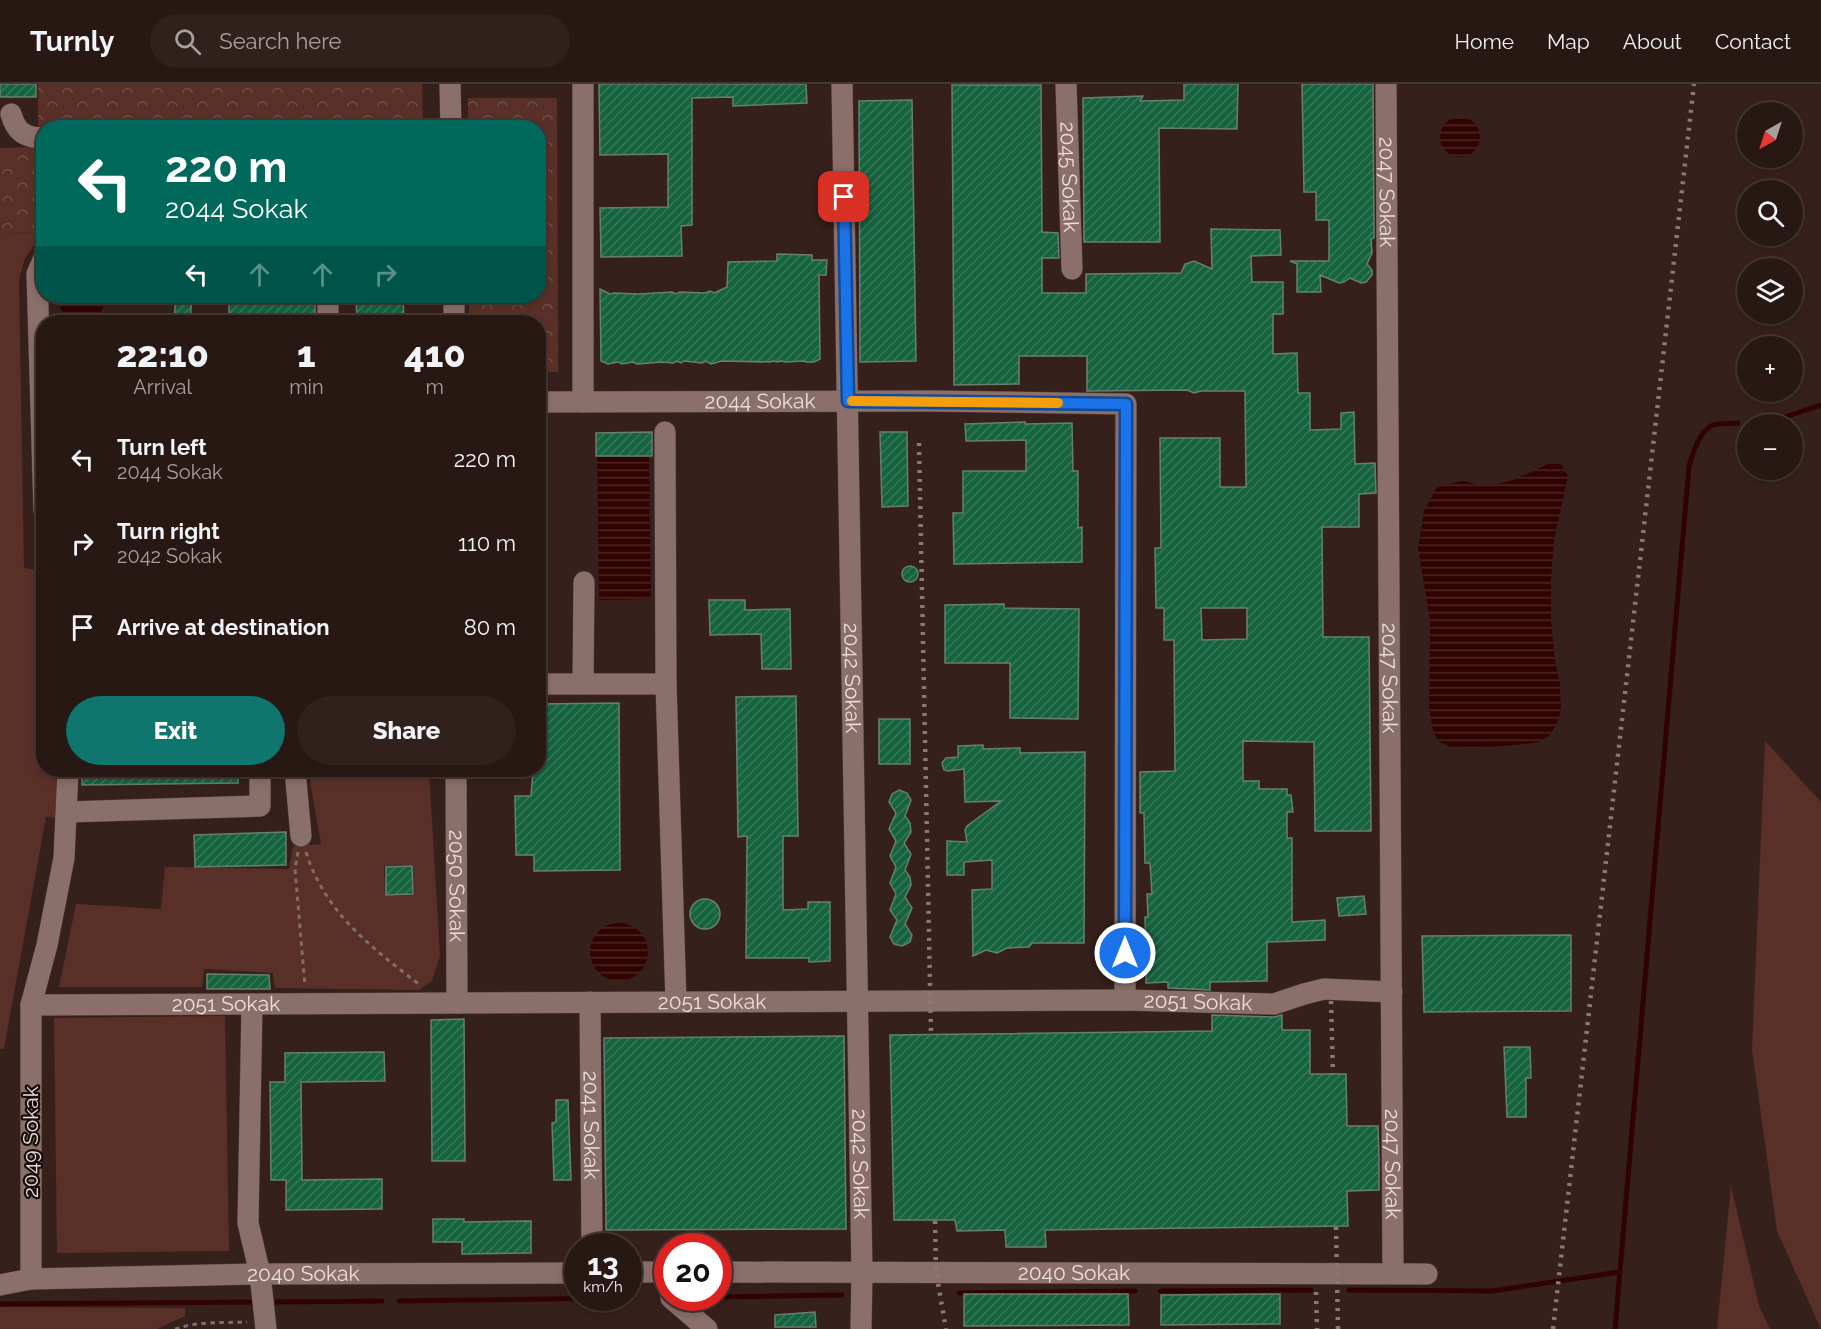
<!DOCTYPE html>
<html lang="en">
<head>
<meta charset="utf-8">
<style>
	body { margin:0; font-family:Raleway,sans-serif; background:#30211d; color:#f1f3f6; height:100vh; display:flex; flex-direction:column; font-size:22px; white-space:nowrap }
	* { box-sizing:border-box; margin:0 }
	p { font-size:20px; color:#a5a0a0 }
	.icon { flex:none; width:33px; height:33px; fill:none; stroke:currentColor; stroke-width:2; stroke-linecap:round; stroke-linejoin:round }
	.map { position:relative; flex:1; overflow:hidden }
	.panel { position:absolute; left:36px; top:231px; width:510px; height:462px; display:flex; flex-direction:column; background:#281814; border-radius:24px; box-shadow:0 3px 9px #0003,0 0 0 2px #443734 }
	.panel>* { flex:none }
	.hud { position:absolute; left:36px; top:36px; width:510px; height:183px; border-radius:24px; box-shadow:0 3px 9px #0003,0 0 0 2px #443734; background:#00695c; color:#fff; overflow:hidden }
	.needle { width:39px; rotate:219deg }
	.buttons { position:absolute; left:1737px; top:18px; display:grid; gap:12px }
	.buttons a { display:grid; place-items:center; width:66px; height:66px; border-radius:50%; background:#281814; box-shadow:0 3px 9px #0003,0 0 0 2px #443734; font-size:30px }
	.speed { position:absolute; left:564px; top:1149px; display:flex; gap:12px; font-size:30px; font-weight:700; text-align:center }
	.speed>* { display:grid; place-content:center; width:78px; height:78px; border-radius:50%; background:#281814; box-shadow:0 3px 9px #0003,0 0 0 2px #443734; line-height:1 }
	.speed small { font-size:15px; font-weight:400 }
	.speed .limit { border:9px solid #d22; background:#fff; color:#111 }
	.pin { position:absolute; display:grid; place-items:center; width:51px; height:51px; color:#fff; margin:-26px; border-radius:12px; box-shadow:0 3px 9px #0006 }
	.me { position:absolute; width:66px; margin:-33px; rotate:0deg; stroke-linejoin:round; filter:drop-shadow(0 0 4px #0008) }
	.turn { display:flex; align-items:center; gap:21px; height:126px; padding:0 30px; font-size:27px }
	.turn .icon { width:78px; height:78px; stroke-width:2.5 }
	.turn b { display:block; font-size:42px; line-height:51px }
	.lanes { display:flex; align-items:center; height:57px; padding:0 30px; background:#0003; justify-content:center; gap:30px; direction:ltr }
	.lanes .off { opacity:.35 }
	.eta { display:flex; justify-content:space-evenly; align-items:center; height:102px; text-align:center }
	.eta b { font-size:36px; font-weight:800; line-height:42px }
	.cta { display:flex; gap:12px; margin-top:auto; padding:12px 30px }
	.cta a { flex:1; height:69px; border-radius:36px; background:#0f766e; color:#fff; font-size:24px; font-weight:800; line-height:69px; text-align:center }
	.cta a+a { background:#30211d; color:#f1f3f6 }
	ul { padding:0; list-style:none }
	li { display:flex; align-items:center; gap:18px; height:84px; padding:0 30px }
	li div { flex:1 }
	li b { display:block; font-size:22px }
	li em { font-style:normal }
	header { display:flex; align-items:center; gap:36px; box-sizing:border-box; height:84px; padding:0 30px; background:#281814; border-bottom:2px solid #443734 }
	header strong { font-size:28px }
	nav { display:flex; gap:33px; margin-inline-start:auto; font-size:21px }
	.search { width:420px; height:54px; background:#30211d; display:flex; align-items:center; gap:15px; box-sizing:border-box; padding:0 21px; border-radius:33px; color:#a5a0a0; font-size:22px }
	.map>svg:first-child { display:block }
	.grass { fill:#593028; fill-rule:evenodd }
	.forest { fill:url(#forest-crowns) }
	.water { fill:url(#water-rules) }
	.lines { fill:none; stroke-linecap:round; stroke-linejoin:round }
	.stream { stroke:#2f0300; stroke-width:5 }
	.building { fill:url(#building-hatch); stroke:#677f71; stroke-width:1.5; fill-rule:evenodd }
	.minor-casing { stroke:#4e3c39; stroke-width:22 }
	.path { stroke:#806d69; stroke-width:3; stroke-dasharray:4.5 4.5; stroke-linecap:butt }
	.minor { stroke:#8a6f6a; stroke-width:21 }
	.rail { stroke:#8b7975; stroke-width:4.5; stroke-dasharray:3 6; stroke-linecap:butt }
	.route-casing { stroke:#114b97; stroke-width:15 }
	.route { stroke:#1a73e8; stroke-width:10 }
	.slow { stroke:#f59e0b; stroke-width:10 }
	.labels { text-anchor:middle; stroke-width:4.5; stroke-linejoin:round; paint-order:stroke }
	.street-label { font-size:21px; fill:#ecddda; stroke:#160d0b }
</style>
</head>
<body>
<header>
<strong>Turnly</strong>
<div class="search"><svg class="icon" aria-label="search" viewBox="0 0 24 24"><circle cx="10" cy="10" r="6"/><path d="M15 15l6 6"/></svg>Search here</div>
<nav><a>Home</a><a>Map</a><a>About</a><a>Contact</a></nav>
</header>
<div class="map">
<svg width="1821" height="1245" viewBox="0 0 1821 1245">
	<defs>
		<pattern id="forest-crowns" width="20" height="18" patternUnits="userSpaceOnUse" patternTransform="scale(1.5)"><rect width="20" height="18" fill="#593028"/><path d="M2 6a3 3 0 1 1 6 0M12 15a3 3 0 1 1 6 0" fill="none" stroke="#714e47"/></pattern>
		<pattern id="water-rules" width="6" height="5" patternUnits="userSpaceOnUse" patternTransform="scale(1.5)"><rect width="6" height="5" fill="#2f0300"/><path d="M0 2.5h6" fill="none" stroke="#4d2725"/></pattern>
		<pattern id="building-hatch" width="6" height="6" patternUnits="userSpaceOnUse" patternTransform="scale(1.5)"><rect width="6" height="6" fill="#166340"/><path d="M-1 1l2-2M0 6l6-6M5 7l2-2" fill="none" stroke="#38795b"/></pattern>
	</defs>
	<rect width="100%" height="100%" fill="#36201b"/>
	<!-- grass -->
	<g class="grass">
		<polygon points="43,148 25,174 19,195 24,484 43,487 44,686 56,686 58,734 46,733 4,965 0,965 0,149"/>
		<polygon points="1765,657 1821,718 1821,1245 1777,1147 1752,965"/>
		<path d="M308,686H429L440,872L432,897L419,906L275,904L273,889L204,885L202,903H59L76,820L161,825L165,783L289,785L293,762L321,760ZM413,781L414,811L385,812L384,782Z"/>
		<polygon points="225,932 229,1167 57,1169 54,934"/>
		<polygon points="1731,1102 1759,1222 1770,1245 1717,1245"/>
		<polygon points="0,1223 185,1224 185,1232 157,1245 0,1245"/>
	</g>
	<!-- forest -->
	<g class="forest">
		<polygon points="38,0 422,0 423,43 44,44 38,49"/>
		<polygon points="468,14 557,14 558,288 539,288 538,238 469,238 469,212 538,212 538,44 468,43"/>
		<polygon points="43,63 43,148 0,149 0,64"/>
	</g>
	<!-- water -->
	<g class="water">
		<circle cx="1460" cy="53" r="20"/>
		<path d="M57,213L105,212C106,245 61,247 57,213Z"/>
		<polygon points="597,373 649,373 651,515 599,516"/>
		<polygon points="1548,380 1561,380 1568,392 1554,456 1551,496 1551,536 1555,576 1560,601 1561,627 1557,640 1549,652 1539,658 1526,660 1476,664 1451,663 1439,658 1433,647 1429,623 1430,537 1418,464 1424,427 1437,403 1463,397 1488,403 1513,396"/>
		<circle cx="619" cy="868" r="29"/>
	</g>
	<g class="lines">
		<!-- stream -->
		<g class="stream">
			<polyline points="1779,335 1821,321"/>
			<polyline points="1349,1206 1492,1207 1620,1188"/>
			<polyline points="1160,1207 1311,1206"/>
			<polyline points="959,1209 1135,1207"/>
			<polyline points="718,1213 842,1211"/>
			<polyline points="399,1217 631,1214"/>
			<polyline points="277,1218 382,1217"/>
			<polyline points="0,1220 258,1218"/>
			<path d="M1615,1245L1689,382C1693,369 1699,347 1713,341C1720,339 1731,340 1738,339"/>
		</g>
	</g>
	<!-- building -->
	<g class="building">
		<rect x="0" y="0" width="36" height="13"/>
		<polygon points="599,0 806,0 807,19 733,22 733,13 692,14 692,141 681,142 682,172 601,173 600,124 668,123 668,70 600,71"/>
		<polygon points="1184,0 1238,0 1237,45 1159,44 1160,158 1084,158 1083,14 1143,12 1140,17 1184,16"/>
		<polygon points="1302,0 1373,0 1374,154 1371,155 1372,169 1367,180 1372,186 1372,191 1366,198 1361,199 1350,194 1344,198 1339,199 1320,191 1321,208 1297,208 1297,180 1290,177 1329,177 1329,136 1316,136 1316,108 1304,108"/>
		<path d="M952,1H1041L1042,148L1058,149L1059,174H1042V209H1086V190L1181,189L1185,180L1194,177L1212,185L1211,145L1280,146L1281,171L1251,172L1252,198H1283V230H1273V270L1297,269L1298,309H1310V346L1341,345V329L1354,328L1355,380L1375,379L1376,409L1359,410V443H1322L1323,553H1369L1371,747H1315L1314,658L1243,657V697H1259V705H1287V711H1291L1293,728H1287V754H1292V838L1325,836V856L1267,858V897L1210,898V906L1168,904V898L1146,899L1145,833H1148L1147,810H1152L1150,779H1145L1144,729H1140V688L1175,687L1174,556H1164V524H1156L1155,464H1161L1160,354H1220V403H1246L1245,307H1201L1194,309L1187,306L1087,307V272H1019V300L954,301ZM1201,524H1247V555L1202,556Z"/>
		<polygon points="912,16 916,277 860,278 859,17"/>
		<polygon points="777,170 812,171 812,176 827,176 826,191 819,191 820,275 814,278 806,278 803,277 785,278 781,277 777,278 773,277 770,278 722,277 711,280 706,277 702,279 684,277 681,279 677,277 673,279 662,278 637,280 633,278 622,280 618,278 608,280 601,277 600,205 610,210 614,209 639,210 672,208 676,210 680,208 705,209 710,207 714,209 727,203 728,178 777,177"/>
		<polygon points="176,212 192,212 190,238 174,238"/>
		<polygon points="229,212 298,212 298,217 315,217 315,238 229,238"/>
		<polygon points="356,212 403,212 404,238 357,238"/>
		<polygon points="1025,338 1025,340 1072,339 1073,387 1078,387 1078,444 1082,443 1082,478 954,480 953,429 963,429 963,387 1026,387 1026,356 966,357 965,340"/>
		<polygon points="652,348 652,372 596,372 596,349"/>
		<polygon points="880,348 907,348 908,422 882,423"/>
		<circle cx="910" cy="490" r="8"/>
		<polygon points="709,516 745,516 745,526 790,525 791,585 762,585 761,550 710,551"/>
		<polygon points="1004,520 1004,524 1079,525 1078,635 1010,634 1010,579 945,579 945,521"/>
		<polygon points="796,612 798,752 783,752 783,826 808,825 808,818 830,818 830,877 809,878 809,874 746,874 747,752 738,753 736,613"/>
		<polygon points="619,619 620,786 534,787 534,771 516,771 515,712 531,712 533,686 538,686 538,620"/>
		<rect x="879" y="635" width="31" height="45"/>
		<polygon points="983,661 983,665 1020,664 1020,669 1085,668 1084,859 1032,859 1029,863 1007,864 997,869 986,866 973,872 972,806 992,805 992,776 964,778 964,791 947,791 947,757 967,758 965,746 967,742 1001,717 965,718 964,685 948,687 944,686 942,679 946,674 958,673 958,662"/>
		<polygon points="82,686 238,686 238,699 82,701"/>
		<polygon points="899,706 907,709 911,716 905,732 910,739 911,748 904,759 911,770 905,786 910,793 911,801 905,813 912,824 905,840 912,851 910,858 902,862 894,860 890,853 897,836 890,826 896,810 890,799 896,783 890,772 896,757 889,745 896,729 889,718 892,710"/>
		<polygon points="286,748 286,781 195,783 194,751"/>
		<polygon points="412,782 413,810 386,811 386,783"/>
		<polygon points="1364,812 1366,830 1339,832 1337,814"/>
		<circle cx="705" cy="830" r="15"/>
		<polygon points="1571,851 1571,927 1424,928 1422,852"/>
		<polygon points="207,890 269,891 270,905 207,905"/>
		<polygon points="1212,931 1274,933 1282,931 1282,946 1310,946 1310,990 1346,990 1347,1042 1378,1042 1379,1073 1379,1106 1347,1107 1348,1142 1045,1146 1046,1163 1006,1163 1005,1146 957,1147 955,1136 894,1136 890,951 1212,947"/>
		<polygon points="464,935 465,1077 432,1077 431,936"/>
		<polygon points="844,952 846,1145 606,1146 604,954"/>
		<polygon points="1504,963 1530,963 1531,994 1526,994 1526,1033 1507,1033"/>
		<polygon points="384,968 385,997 301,998 302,1096 382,1095 382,1125 286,1126 286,1096 271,1096 270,998 285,998 285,969"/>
		<polygon points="556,1016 568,1016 571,1096 554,1096 552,1039 556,1038"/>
		<polygon points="433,1135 464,1135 464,1138 531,1137 531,1169 462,1170 462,1158 433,1158"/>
		<polygon points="964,1210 1128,1210 1129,1241 964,1242"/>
		<polygon points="1280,1210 1280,1240 1161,1241 1161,1211"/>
		<polygon points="815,1228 816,1243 775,1243 775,1231"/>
	</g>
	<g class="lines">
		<!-- minor casing -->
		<g class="minor-casing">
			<g id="minor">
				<polyline points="450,0 451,44"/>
				<path id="s1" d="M842,0L862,1188L861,1245"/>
				<path id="s2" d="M1066,0L1072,185"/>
				<path id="s3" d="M1386,0L1393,1189"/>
				<path d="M11,30C16,48 25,54 44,54"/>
				<polyline points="44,174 37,190 44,427"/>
				<polyline points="328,212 328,238"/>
				<polyline points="454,212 454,238"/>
				<path id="s4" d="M538,318L931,317L1126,320L1125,916"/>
				<polyline points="583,318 583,0"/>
				<polyline points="665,348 666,600 676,918"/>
				<polyline points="538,600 666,600"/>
				<polyline points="583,600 584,498"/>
				<polyline points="295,686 301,752"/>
				<path id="s5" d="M456,686L457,919"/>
				<polyline points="67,728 260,722 260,686"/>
				<path id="s6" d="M590,918L592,1162"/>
				<polyline points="252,920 248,1139 260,1190 266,1245"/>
				<path id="s7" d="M31,921L1125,916L1274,920L1304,910L1324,905L1392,908"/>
				<polyline points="628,1188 668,1188"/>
				<path id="s8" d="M718,1188L1427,1190"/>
				<polyline points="31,1195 31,921 47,861 64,774 68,686"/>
				<path id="s9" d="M0,1201L31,1195L260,1190L578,1189"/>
				<polyline points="671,1214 707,1245"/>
			</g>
		</g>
		<!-- path -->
		<g class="path">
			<polyline points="298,768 295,785 305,902"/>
			<path d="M306,768C325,829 372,864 420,901"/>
			<path d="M175,1245C198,1237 223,1239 247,1238"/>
		</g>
		<!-- minor -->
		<use href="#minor" class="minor"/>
		<!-- rail -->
		<g class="rail">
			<polyline points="919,359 931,950"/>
			<polyline points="1331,917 1333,990"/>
			<polyline points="935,1137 936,1188 946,1245"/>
			<polyline points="1336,1143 1338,1245"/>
			<polyline points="1316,1208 1317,1245"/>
			<polyline points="1553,1245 1694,0"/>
		</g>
	</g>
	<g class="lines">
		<!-- route casing -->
		<g class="route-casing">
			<polyline id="route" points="844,113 848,317 1126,320 1125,869"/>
		</g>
		<!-- route -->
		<use href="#route" class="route"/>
		<!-- slow -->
		<polyline class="slow" points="852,317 1058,319"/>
	</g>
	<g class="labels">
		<!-- street labels -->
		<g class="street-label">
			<text dy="7" stroke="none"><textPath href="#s2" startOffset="93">2045 Sokak</textPath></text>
			<text dy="7" stroke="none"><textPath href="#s3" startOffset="108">2047 Sokak</textPath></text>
			<text dy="7" stroke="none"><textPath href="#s4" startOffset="222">2044 Sokak</textPath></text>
			<text dy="7" stroke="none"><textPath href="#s1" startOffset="594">2042 Sokak</textPath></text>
			<text dy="7" stroke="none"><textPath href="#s3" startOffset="594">2047 Sokak</textPath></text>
			<text dy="7" stroke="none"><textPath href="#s5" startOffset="116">2050 Sokak</textPath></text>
			<text dy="7" stroke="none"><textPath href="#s7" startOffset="681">2051 Sokak</textPath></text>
			<text dy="7" stroke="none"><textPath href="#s7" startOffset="1167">2051 Sokak</textPath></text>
			<text dy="7" stroke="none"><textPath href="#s7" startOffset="195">2051 Sokak</textPath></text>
			<text dy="7" stroke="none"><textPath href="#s6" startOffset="123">2041 Sokak</textPath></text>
			<text transform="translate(31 1058) rotate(-90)" y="7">2049 Sokak</text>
			<text dy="7" stroke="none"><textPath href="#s1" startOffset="1080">2042 Sokak</textPath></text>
			<text dy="7" stroke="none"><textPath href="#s3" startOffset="1080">2047 Sokak</textPath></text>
			<text dy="7" stroke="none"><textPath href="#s8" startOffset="356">2040 Sokak</textPath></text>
			<text dy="7" stroke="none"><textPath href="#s9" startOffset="304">2040 Sokak</textPath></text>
		</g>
	</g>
</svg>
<div class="buttons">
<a><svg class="needle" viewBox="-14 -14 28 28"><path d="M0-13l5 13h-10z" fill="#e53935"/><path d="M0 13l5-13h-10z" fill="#a5a0a0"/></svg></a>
<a><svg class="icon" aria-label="search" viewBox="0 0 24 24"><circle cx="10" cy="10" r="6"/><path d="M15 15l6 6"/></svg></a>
<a><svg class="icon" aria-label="layers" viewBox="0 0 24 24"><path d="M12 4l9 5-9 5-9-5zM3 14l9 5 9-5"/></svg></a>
<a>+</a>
<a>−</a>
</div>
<div class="speed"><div>13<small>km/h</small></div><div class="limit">20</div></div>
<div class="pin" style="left:844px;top:113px;background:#d93025"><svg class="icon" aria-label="arrive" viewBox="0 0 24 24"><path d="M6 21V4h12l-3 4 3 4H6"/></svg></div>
<svg class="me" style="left:1125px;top:869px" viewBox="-20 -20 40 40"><circle r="17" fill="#1a73e8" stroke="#fff" stroke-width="3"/><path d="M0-11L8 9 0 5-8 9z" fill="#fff"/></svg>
<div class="hud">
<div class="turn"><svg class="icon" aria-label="left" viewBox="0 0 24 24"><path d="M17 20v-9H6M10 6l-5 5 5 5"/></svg><div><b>220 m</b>2044 Sokak</div></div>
<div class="lanes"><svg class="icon" aria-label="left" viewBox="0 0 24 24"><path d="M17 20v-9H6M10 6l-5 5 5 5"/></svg><svg class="icon off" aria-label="ahead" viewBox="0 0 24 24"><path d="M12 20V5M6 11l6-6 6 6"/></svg><svg class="icon off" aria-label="ahead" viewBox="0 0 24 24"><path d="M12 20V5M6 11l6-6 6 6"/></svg><svg class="icon off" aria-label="right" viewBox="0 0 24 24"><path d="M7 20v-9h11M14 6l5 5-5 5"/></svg></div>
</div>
<section class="panel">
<div class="eta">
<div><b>22:10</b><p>Arrival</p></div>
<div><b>1</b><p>min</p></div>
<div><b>410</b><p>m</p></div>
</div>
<ul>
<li><svg class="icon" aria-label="left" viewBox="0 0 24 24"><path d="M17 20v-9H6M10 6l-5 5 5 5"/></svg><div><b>Turn left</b><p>2044 Sokak</p></div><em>220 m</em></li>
<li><svg class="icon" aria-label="right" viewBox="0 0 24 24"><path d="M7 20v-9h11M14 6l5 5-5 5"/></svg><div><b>Turn right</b><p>2042 Sokak</p></div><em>110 m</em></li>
<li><svg class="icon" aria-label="arrive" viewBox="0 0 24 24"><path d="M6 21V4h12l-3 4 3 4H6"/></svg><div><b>Arrive at destination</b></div><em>80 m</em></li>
</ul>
<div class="cta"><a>Exit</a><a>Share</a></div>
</section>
</div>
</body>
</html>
